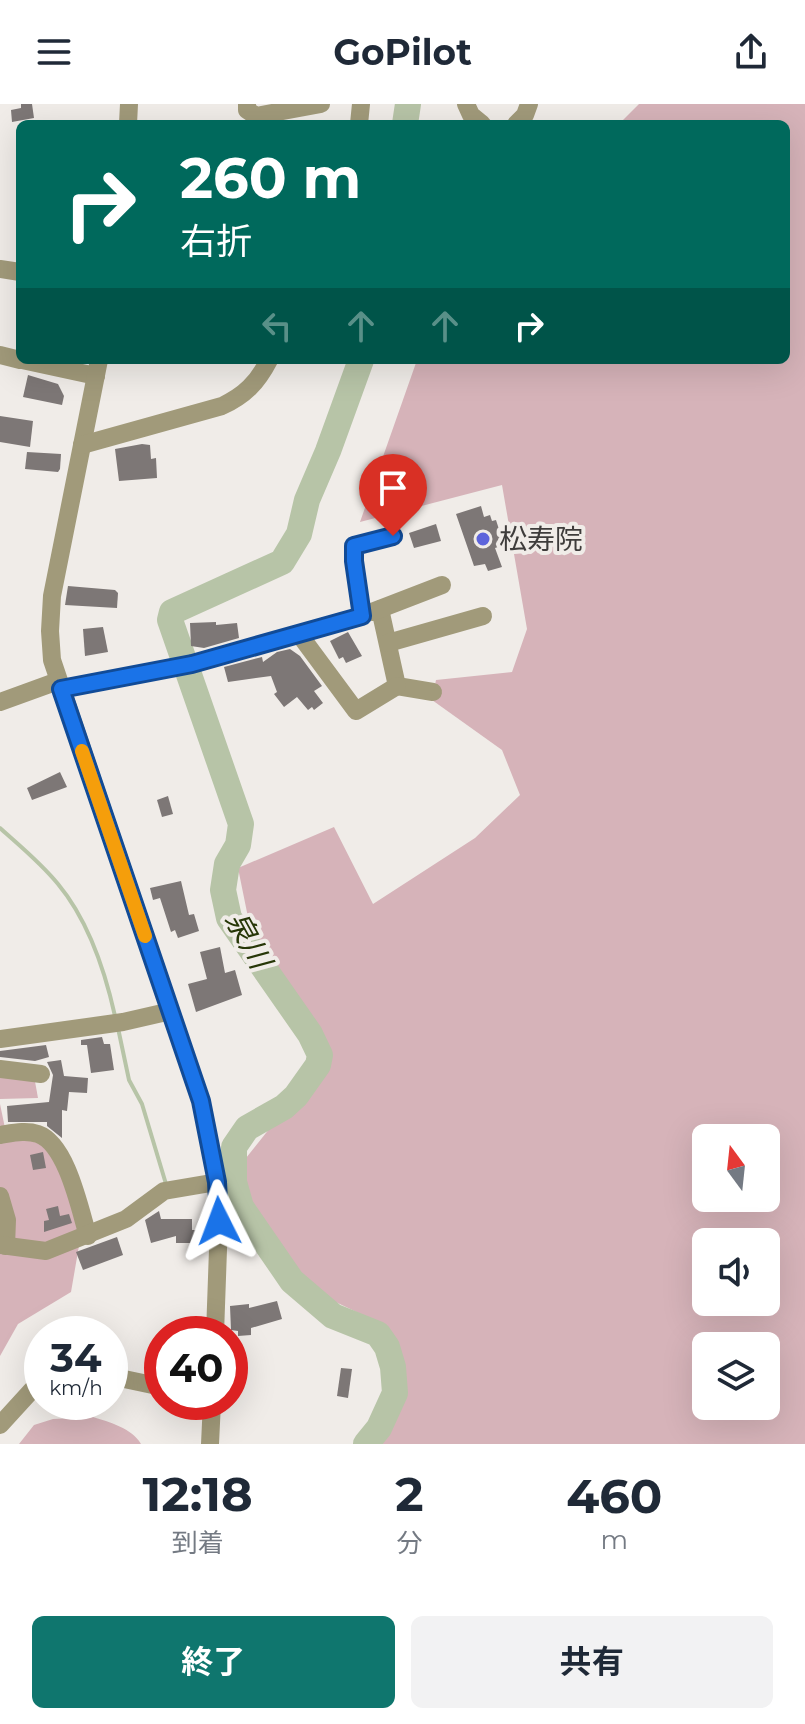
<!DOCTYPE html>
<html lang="ja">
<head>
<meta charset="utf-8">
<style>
	body { margin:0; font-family:Montserrat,"Noto Sans JP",sans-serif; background:#f2f2f3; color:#1f2937; height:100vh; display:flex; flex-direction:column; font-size:30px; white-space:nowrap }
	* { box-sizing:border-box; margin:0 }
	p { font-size:26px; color:#747a83 }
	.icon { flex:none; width:44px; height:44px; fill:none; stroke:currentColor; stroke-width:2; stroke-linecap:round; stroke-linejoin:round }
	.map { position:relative; height:1340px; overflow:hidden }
	.details { display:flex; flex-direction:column; background:#fff; flex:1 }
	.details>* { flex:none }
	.top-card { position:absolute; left:16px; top:16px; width:774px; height:244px; border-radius:12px; box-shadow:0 8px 32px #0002; background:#00695c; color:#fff; overflow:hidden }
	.needle { width:52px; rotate:345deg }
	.tools { position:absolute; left:692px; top:1020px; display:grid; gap:16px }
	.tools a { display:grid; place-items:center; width:88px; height:88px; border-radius:12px; background:#fff; box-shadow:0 8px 32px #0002; font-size:40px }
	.speed { position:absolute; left:24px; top:1212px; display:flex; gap:16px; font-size:40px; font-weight:700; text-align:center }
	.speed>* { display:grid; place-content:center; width:104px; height:104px; border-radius:50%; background:#fff; box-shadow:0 8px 32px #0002; line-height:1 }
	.speed small { font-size:20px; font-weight:400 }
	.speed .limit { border:12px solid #d22; background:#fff; color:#111 }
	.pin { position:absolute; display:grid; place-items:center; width:68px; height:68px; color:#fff; margin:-82px -34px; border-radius:50% 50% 50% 0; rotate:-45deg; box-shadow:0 0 8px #0007 }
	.pin .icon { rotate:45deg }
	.me { position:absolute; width:88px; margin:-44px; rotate:357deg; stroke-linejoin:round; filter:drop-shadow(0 0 6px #0008) }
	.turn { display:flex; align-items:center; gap:28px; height:168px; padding:0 32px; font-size:36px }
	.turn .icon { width:104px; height:104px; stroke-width:2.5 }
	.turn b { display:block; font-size:56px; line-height:68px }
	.lanes { display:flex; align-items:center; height:76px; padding:0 32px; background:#0003; justify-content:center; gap:40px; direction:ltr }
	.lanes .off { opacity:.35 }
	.eta { display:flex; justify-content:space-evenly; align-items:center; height:136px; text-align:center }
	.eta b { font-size:48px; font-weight:700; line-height:56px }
	.cta { display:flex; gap:16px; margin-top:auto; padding:16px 32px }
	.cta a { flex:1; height:92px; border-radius:12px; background:#0f766e; color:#fff; font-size:32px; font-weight:700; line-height:92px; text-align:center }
	.cta a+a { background:#f2f2f3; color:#1f2937 }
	header { display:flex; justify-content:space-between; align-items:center; height:104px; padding:0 32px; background:#fff; font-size:36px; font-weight:700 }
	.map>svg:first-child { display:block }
	.forest { fill:#d6b3b9; fill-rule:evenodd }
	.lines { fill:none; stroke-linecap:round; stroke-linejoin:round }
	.stream { stroke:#b7c4a7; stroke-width:4 }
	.river { stroke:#b7c4a7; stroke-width:26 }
	.building { fill:#7d7776 }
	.minor { stroke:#a19a7a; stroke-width:18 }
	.route-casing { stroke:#114b97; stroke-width:20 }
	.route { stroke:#1a73e8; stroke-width:14 }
	.slow { stroke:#f59e0b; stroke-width:14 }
	.poi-dot { fill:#5d64db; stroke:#f0ece8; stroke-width:3 }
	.labels { text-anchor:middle; stroke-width:8; stroke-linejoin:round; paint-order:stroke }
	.poi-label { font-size:28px; fill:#3e3c3b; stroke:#f0ece8; text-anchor:start }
	.water-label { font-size:30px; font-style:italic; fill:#273708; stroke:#f0ece8 }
</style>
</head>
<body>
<header><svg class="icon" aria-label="menu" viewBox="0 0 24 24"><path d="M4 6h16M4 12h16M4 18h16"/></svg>GoPilot<svg class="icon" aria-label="share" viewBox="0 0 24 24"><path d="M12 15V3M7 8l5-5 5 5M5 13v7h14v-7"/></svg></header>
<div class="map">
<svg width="805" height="1340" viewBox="0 0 805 1340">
	<rect width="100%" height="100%" fill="#f0ece8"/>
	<!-- forest -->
	<g class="forest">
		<path d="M639,0H805V1340H371L378,1336L402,1289L391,1234L371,1215L292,1177L244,1115L234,1069L325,955L296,903L251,828L238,764L334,723L373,800L475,734L520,691L502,646L432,596L436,576L512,568L527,525L502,381L360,418L417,256H786V20H619ZM706,1034H766V1094H706ZM706,1138H766V1198H706ZM706,1242H766V1302H706Z"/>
		<polygon points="34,972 38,994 0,995 0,973"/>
		<polygon points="0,1000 5,1024 40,1036 58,1060 84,1113 71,1188 18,1220 0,1252"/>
		<path d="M93,1313C109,1318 132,1324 141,1340H19L34,1321L53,1315Z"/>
	</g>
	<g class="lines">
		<!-- stream -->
		<g class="stream">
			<path d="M0,724C20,742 41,759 58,780C88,816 105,867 115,912"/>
			<polyline points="118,924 129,976 142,1000 166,1080"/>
			<polyline points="221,1067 234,1064"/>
		</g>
		<!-- river -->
		<g class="river">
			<polyline points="405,20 408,0"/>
			<polyline points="361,256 328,347 307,396 299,430 282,458 172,508 170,516 241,720 238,741 227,760 223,786 229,814 310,930 320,951 318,961 296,992 284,1003 247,1024 234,1043 234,1078 241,1103 292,1177 333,1212 378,1230 387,1243 393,1263 395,1289 379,1324 366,1340"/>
		</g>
	</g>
	<!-- building -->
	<g class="building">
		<polygon points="21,0 32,0 34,14 12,18 11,6 21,4"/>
		<polygon points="28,271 58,280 64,292 62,301 23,293"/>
		<polygon points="0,312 33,317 30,343 0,338"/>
		<polygon points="142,340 150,341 151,355 156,354 157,374 119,377 115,345"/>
		<polygon points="27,348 61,350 60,365 58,368 25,365"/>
		<polygon points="481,402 484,413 490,411 492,417 496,416 504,441 495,444 502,463 488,467 485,460 474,462 456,410"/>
		<polygon points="436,420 441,437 414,444 409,429"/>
		<polygon points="68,482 115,486 118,489 117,504 65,501"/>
		<polygon points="216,518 216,521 237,519 239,534 204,544 191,542 190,519"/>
		<polygon points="103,523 108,548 85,552 83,525"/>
		<polygon points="348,528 362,552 346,559 343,553 339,555 330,537"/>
		<polygon points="290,545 300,552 322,582 314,587 323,599 314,606 312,603 308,606 297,593 284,603 274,590 277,588 271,572 228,578 224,563 262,553 263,558 277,548"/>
		<polygon points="60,668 67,683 32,696 27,684"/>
		<polygon points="168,692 173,710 162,713 157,696"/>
		<polygon points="181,777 189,811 194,810 199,827 178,834 175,826 171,828 160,794 153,796 150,784"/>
		<polygon points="220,843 225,869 235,866 242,891 196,908 188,880 207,875 200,848"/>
		<polygon points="102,933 104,940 110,940 114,966 91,969 87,941 81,941 81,936"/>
		<polygon points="46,941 49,953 35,957 0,953 0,947"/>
		<polygon points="61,956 64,972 88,974 87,989 69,988 67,1007 62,1006 62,1034 47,1022 47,1018 8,1018 7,1002 49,998 53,971 47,958"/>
		<polygon points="43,1048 46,1064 33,1066 30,1051"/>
		<polygon points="58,1102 60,1112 69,1110 72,1119 44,1128 44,1117 49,1116 46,1105"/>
		<polygon points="159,1107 161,1115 192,1115 192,1126 197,1126 197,1139 176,1139 176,1132 151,1139 145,1116"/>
		<polygon points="117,1133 123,1151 83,1166 76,1148"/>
		<polygon points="277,1197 282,1215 251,1224 251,1231 238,1232 238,1227 231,1226 230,1202 249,1200 249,1204"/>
		<polygon points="341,1264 352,1265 348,1294 337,1292"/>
	</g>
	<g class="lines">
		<!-- minor -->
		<g class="minor">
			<polyline points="247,0 247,6 256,12 321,0"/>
			<polyline points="466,0 471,11 482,20"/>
			<polyline points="128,20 129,0"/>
			<polyline points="359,20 361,0"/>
			<polyline points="516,20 525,11 529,0"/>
			<polyline points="0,165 20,168"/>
			<polyline points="0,251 20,256"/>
			<polyline points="22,256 96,272"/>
			<polyline points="99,256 52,492 50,527 52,556 201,997 217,1078 219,1117 215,1230"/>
			<path d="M82,341L222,302C245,291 257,279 269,256"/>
			<polyline points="380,505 397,582 433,588"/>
			<polyline points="372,508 442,481"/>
			<polyline points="299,530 356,607 397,582"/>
			<polyline points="388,539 483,512"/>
			<polyline points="61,585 192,560 362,512 354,457 354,442 393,432"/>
			<polyline points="0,598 58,577"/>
			<polyline points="0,935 123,918 171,907"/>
			<polyline points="0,965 41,970"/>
			<path d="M0,1031C13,1029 26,1026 38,1030C67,1040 80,1106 88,1132"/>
			<polyline points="0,1092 7,1116 6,1142"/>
			<polyline points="0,1141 46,1147 126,1115 164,1087 217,1078"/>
			<polyline points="110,1272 162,1283"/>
			<polyline points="0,1321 42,1275"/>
			<polyline points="210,1340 212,1298"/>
		</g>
	</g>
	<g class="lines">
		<!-- route casing -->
		<g class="route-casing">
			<polyline id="route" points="219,1117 217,1078 201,997 61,585 192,560 362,512 354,457 354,442 393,432"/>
		</g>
		<!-- route -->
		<use href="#route" class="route"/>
		<!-- slow -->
		<polyline class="slow" points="82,647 145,832"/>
	</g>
	<!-- markers -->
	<circle class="poi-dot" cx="483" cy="435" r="8"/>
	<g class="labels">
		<!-- poi labels -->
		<g class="poi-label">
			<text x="499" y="445">松寿院</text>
		</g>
		<!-- water labels -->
		<g class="water-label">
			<text transform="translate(248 836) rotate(61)" y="10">泉川</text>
		</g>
	</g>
</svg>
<div class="tools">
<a><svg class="needle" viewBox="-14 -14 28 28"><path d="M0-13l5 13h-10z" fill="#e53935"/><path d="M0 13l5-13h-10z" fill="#747a83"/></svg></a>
<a><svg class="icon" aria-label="sound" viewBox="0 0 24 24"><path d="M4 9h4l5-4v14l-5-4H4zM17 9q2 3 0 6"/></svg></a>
<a><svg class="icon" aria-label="layers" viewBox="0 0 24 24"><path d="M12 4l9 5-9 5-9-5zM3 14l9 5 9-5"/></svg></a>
</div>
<div class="speed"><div>34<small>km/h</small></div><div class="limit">40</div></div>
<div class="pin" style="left:393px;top:432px;background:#d93025"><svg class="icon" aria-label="arrive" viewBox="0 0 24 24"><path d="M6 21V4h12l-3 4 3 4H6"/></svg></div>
<svg class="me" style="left:219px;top:1117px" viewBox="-20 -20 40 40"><path d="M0-17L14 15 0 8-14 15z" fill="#1a73e8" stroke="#fff" stroke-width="4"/></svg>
<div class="top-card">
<div class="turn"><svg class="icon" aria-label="right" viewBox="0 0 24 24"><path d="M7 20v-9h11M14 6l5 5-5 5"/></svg><div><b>260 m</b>右折</div></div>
<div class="lanes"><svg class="icon off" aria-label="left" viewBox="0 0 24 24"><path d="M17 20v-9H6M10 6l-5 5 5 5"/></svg><svg class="icon off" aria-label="ahead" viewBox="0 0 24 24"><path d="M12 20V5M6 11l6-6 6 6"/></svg><svg class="icon off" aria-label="ahead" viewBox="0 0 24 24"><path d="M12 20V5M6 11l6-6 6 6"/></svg><svg class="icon" aria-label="right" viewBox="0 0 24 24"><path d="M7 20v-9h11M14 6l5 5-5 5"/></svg></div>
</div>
</div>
<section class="details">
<div class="eta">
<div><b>12:18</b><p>到着</p></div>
<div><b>2</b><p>分</p></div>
<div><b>460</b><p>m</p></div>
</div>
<div class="cta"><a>終了</a><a>共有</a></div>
</section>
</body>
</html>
